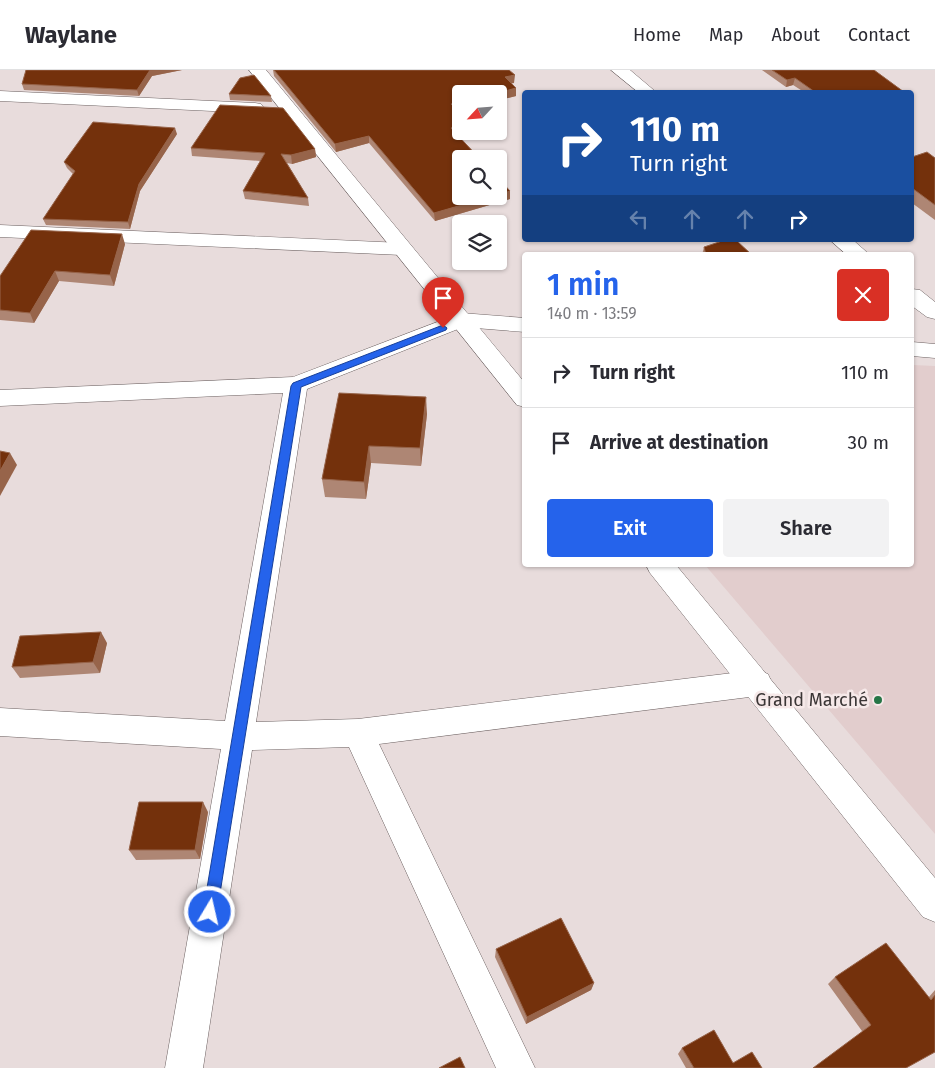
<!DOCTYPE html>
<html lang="en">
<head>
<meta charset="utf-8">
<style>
	body { margin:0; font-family:"Fira Sans",sans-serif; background:#f2f2f3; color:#2b2b33; height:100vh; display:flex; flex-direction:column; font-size:19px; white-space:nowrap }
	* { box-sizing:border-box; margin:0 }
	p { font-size:16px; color:#7c7c81 }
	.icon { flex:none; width:28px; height:28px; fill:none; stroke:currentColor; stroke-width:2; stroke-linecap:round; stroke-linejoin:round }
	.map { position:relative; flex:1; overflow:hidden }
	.details { position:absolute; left:522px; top:182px; width:392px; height:315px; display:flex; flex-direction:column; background:#fff; border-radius:5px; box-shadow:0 1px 4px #0004 }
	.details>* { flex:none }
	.guide { position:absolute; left:522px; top:20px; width:392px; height:152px; border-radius:5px; box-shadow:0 1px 4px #0004; background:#1a4fa0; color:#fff; overflow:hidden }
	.needle { width:32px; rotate:244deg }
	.fabs { position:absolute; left:452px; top:15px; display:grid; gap:10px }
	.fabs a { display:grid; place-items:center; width:55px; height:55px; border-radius:5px; background:#fff; box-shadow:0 1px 4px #0004; font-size:25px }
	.pin { position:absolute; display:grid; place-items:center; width:42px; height:42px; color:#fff; margin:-51px -21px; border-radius:50% 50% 50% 0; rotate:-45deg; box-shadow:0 0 5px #0007 }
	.pin .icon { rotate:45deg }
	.me { position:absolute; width:55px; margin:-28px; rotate:9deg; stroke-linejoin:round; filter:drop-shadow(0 0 4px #0008) }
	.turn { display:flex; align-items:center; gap:18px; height:105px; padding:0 25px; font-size:22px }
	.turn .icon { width:65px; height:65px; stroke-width:2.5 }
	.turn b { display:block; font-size:35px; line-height:42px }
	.lanes { display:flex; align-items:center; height:48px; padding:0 25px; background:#0003; justify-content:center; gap:25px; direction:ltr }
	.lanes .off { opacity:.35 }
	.round { display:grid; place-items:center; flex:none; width:52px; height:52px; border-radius:5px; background:#f2f2f3 }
	.summary { display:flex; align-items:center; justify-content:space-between; height:85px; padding:0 25px }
	h1 { font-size:30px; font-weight:600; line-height:38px; color:#2563eb }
	.cta { display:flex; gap:10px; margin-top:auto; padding:10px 25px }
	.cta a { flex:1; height:58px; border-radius:5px; background:#2563eb; color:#fff; font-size:20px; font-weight:600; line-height:58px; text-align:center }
	.cta a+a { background:#f2f2f3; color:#2b2b33 }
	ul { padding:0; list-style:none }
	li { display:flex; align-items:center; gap:15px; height:70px; padding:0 25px; border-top:1px solid #e1e1e2 }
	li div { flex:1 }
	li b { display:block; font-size:19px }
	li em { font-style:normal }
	header { display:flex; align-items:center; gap:30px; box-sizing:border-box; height:70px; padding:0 25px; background:#fff; border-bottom:1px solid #e1e1e2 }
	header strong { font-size:24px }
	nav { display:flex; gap:28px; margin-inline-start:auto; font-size:18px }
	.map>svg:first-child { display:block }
	.built { fill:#e2cdcd }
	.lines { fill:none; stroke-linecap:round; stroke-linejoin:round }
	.minor-casing { stroke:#6c6161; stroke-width:1 }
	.major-casing { stroke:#6c6161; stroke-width:1 }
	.minor { fill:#fff; fill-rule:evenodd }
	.major { fill:#fff; fill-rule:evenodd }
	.wall { fill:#ae8674 }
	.shaded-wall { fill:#97644a }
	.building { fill:#74310c; stroke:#97644a }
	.route { fill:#2563eb; stroke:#184099 }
	.poi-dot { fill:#267546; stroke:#f6e9e9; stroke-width:2 }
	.labels { text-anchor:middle; stroke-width:5; stroke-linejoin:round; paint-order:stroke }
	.poi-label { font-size:18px; fill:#3b3636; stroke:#f6e9e9; text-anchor:end }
</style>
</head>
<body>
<header>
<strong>Waylane</strong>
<nav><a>Home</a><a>Map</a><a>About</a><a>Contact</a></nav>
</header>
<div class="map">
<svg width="935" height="998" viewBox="0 0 935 998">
	<rect width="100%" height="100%" fill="#e8dcdc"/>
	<!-- built -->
	<polygon class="built" points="913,295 935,296 935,764 705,495 912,495"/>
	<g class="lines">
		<!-- minor casing -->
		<g class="minor-casing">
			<g id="minor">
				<polygon points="611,0 630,0 656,22 638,22"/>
				<polygon points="0,21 255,33 261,34 264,38 261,42 255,43 0,31"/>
				<polygon points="0,155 402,173 409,175 412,179 409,183 402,185 0,167"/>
				<polygon points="830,170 853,170 870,185 847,185"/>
				<polygon points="912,219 920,220 935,232 935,249 927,247 912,236"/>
				<polygon points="461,243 525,248 525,262 463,257 307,319 256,652 358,649 757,600 768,604 772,613 768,622 757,626 379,674 535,998 496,998 349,677 252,680 203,998 165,998 221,679 0,666 0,638 225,651 283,323 0,336 0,320 293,307"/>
				<polygon points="912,272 935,274 935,288 912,286"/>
			</g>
		</g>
		<!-- major casing -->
		<g class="major-casing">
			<g id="major">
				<polygon points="249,0 266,0 525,313 525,337 517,335"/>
				<polygon points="646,495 676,495 935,808 935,852 923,847 650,503"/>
			</g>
		</g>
		<!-- minor -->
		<use href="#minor" class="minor"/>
		<!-- major -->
		<use href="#major" class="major"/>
	</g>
	<!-- wall -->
	<g class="wall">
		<polygon points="26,0 182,0 152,6 139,26 24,20 22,14"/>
		<polygon points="273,0 509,0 514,13 511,13 516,18 516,26 499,30 499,24 461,24 461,39 458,40 461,61 465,61 456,64 510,129 435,151 369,73 336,82 274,6"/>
		<polygon points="762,0 874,0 904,22 804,22 793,15 786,17"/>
		<polygon points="229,24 271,26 272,32 230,30"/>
		<polygon points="177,64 140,121 130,159 46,155 43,149 73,104 67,98 64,92"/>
		<polygon points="191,78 315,79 316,87 292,94 287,93 308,128 309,136 245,129 243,121 260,91 192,86"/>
		<polygon points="912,87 935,88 935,150 912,133"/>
		<polygon points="125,174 114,216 59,211 34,253 0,250 0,206"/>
		<polygon points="704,177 752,185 702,185"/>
		<polygon points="339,323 427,344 421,396 371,393 366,429 325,427 322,409"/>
		<polygon points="107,573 100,603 20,608 12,597"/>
		<polygon points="208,742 200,789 136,790 129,780"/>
		<polygon points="496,879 594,913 591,920 526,954 495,887"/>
		<polygon points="835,907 929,927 935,920 935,982 862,961 828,914"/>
		<polygon points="682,978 733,993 762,998 686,998 678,984"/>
	</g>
	<!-- shaded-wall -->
	<g class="shaded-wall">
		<polygon points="150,0 182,0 152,6 139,26 137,20"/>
		<polygon points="515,5 514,13 505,15 505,7"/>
		<polygon points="795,8 793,15 786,17 787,10"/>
		<polygon points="516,18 516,26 499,30 499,24 494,24"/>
		<polygon points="461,32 461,39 451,42 451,34"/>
		<polygon points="461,55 461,61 465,61 451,65 451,58"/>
		<polygon points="175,58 177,64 140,121 130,159 128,152 139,114"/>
		<polygon points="369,66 369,73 336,82 335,74"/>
		<polygon points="315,79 316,87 292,94 291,85"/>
		<polygon points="510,121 510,129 435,151 434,143 493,126 499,126 499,125"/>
		<polygon points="122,164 125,174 114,216 110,205"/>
		<polygon points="55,201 59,211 34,253 30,243"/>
		<polygon points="426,327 427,344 421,396 420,378"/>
		<polygon points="369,376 371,393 366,429 364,412"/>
		<polygon points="10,383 17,395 0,426 0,401"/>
		<polygon points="101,562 107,573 100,603 93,592"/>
		<polygon points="203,732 208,742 200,789 195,780"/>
		<polygon points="594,913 591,920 526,954 527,947"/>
	</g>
	<!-- building -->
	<g class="building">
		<polygon points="26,0 151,0 150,0 137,20 22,14"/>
		<polygon points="274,0 509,0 515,5 505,7 516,18 494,24 461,24 461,32 451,34 461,44 461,55 451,58 480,89 461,89 461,126 493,126 434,143 369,66 335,74"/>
		<polygon points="772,0 874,0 904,22 815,22 795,8 787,10"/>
		<polygon points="254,5 271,26 229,24 240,8"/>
		<polygon points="220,35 283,38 315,79 291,85 281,84 308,128 243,121 265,83 191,78"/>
		<polygon points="93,52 175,58 139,114 128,152 43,149 75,101 64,92"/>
		<polygon points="927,82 935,88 935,135 912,118 912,87"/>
		<polygon points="499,109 510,121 499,125"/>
		<polygon points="31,160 122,164 110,205 55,201 30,243 0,240 0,206"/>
		<polygon points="725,170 736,170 752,185 706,185 704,177"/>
		<polygon points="339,323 426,327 420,378 369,376 364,412 322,409"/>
		<polygon points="0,381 10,383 0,401"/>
		<polygon points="101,562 93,592 12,597 20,566"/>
		<polygon points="139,732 203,732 195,780 129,780"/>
		<polygon points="561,848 594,913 527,947 496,879"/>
		<polygon points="886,873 931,930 935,925 935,982 906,998 813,998 871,955 835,907"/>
		<polygon points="714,960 733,993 752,982 762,998 694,998 682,978"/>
		<polygon points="460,987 465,998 439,998"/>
	</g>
	<!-- route -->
	<polygon class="route" points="443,255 447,258 446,260 301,317 217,842 215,847 210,849 205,847 203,842 291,316 293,313"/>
	<!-- markers -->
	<circle class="poi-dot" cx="878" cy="630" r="5"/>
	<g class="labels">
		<!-- poi labels -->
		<g class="poi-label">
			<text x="868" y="636">Grand Marché</text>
		</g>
	</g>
</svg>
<div class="fabs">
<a><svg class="needle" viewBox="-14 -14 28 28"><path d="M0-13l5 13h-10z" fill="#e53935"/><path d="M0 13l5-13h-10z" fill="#7c7c81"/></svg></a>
<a><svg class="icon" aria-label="search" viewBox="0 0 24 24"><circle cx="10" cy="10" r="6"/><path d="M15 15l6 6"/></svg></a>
<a><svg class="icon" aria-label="layers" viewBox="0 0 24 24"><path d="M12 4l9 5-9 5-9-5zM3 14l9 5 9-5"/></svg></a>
</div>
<div class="pin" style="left:443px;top:258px;background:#d93025"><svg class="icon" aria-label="arrive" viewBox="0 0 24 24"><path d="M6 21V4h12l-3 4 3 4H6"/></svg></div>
<svg class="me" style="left:210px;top:842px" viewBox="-20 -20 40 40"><circle r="17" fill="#2563eb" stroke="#fff" stroke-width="3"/><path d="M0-11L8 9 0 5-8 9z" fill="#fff"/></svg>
<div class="guide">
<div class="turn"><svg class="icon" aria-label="right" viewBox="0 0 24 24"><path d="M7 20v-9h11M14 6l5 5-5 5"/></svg><div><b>110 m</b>Turn right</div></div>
<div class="lanes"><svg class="icon off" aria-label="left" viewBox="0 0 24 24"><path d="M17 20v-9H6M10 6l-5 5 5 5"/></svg><svg class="icon off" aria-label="ahead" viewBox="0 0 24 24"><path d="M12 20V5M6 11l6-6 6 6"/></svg><svg class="icon off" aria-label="ahead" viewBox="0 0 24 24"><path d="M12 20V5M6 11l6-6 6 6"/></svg><svg class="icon" aria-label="right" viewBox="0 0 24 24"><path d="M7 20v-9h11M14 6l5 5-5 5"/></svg></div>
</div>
<section class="details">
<div class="summary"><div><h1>1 min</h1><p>140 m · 13:59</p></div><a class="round" style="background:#d93025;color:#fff"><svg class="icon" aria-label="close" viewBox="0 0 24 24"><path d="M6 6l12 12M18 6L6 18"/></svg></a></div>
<ul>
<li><svg class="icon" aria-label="right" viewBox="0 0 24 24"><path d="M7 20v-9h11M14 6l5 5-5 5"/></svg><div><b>Turn right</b></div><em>110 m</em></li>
<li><svg class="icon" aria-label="arrive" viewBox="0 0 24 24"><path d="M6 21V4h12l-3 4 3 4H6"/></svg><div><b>Arrive at destination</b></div><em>30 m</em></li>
</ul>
<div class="cta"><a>Exit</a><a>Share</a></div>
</section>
</div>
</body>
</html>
